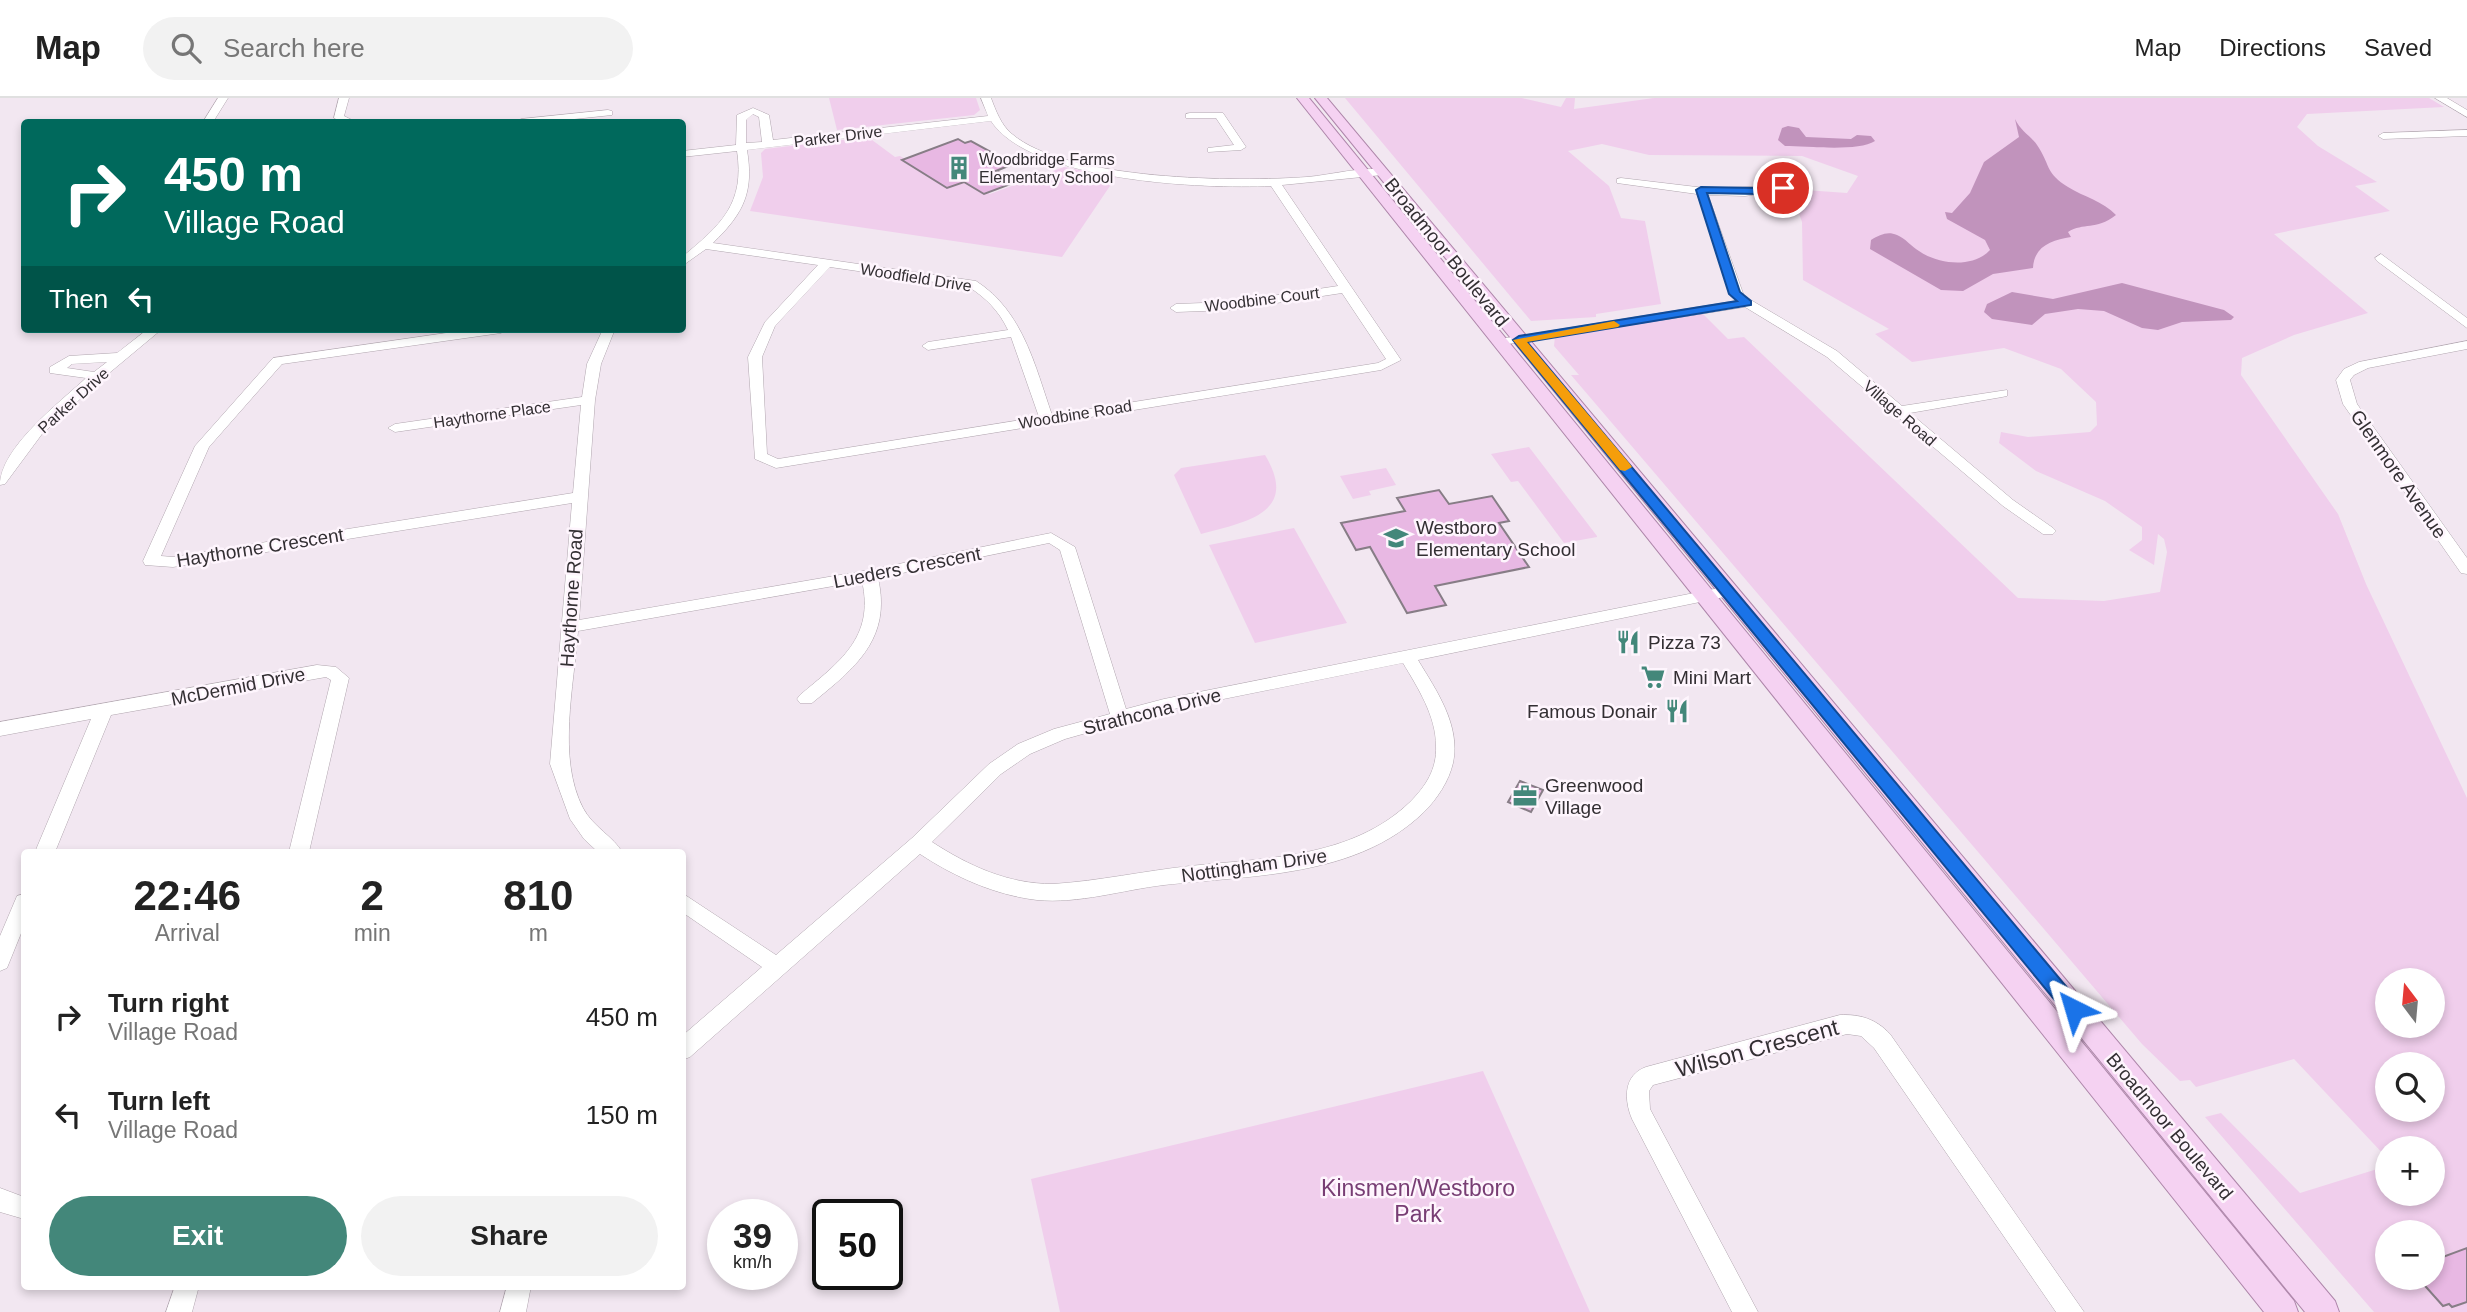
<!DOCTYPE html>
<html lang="en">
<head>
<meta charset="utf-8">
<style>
	body { margin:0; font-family:Helvetica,sans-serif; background:#f2f2f2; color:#222; height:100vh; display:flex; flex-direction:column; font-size:26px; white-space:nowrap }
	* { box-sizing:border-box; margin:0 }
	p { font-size:23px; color:#767676 }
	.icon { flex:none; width:38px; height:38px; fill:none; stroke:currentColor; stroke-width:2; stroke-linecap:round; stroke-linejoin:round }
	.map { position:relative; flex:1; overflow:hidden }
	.panel { position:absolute; left:21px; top:751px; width:665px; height:441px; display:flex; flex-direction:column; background:#fff; border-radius:7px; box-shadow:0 4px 10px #0003 }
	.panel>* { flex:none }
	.hud { position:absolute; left:21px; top:21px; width:665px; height:214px; border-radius:7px; box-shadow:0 4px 10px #0003; background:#00695c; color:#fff; overflow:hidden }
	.needle { width:46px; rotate:344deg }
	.tools { position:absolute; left:2375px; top:870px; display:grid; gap:14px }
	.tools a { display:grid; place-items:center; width:70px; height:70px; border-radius:50%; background:#fff; box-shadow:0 4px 10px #0003; font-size:35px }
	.speed { position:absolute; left:707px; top:1101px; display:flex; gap:14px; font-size:35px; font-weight:700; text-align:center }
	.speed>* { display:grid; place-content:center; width:91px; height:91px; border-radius:50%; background:#fff; box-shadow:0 4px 10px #0003; line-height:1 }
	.speed small { font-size:18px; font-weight:400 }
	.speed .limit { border:4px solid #111; border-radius:10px; background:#fff; color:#111 }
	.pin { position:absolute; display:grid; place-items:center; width:60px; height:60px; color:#fff; margin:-30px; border:4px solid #fff; border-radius:50%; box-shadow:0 2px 7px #0007 }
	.me { position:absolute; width:77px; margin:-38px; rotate:320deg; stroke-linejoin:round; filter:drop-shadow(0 0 5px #0008) }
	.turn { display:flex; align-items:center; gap:24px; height:147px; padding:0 28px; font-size:32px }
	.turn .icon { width:91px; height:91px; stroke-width:2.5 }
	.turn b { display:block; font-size:49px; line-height:60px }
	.then { display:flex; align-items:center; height:66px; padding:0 28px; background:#0003; gap:14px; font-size:26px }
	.eta { display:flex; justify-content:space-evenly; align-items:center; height:119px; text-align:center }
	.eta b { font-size:42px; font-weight:700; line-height:49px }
	.action { display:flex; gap:14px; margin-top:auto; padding:14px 28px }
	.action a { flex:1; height:80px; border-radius:42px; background:#43877a; color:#fff; font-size:28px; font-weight:700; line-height:80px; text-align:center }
	.action a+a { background:#f2f2f2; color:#222 }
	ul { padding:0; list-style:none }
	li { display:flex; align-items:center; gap:21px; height:98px; padding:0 28px }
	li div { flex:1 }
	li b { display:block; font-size:26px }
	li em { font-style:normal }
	header { display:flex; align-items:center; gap:42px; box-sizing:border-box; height:98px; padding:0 35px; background:#fff; border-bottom:2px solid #e0e0e0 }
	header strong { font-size:33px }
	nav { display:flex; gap:38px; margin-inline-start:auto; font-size:24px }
	.search { width:490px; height:63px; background:#f2f2f2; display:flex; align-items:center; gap:18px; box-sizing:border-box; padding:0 24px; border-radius:38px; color:#767676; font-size:26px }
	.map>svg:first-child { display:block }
	.green { fill:#f0ceec; fill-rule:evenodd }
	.water { fill:#c193bc }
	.building { fill:#e8b8e3; stroke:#877d86; stroke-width:2 }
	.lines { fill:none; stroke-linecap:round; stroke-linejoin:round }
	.minor-casing { stroke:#b1a6af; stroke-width:1 }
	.major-casing { stroke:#ad85a9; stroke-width:2 }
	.minor { fill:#fff; fill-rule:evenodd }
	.major { fill:#f5d2f2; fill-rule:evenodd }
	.route { fill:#1a73e8; stroke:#114b97; stroke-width:2 }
	.slow { fill:#f59e0b }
	.labels { text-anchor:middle; stroke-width:5; stroke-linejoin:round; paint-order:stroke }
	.far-street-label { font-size:16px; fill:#332f33; stroke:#fef5fd }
	.far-poi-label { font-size:16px; fill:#332f33; stroke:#fef5fd; text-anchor:start }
	.street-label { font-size:19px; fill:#332f33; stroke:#fef5fd }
	.poi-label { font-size:19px; fill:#332f33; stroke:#fef5fd; text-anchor:start }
	.near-street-label { font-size:23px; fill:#332f33; stroke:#fef5fd }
	.near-park-label { font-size:23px; fill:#783e74; stroke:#fef5fd }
</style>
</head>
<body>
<header>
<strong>Map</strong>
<div class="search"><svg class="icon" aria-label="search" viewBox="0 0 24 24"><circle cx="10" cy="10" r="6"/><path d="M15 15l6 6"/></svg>Search here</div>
<nav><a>Map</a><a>Directions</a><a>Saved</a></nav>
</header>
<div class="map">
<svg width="2467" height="1214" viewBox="0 0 2467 1214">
	<rect width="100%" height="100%" fill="#f2e7f1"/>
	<!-- green -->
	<g class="green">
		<polygon points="829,0 976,0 980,12 974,17 837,32"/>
		<path d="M1345,0H1522L1561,9L1566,0H1575L1574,11L1654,0H2429L2444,9L2307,16L2297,29L2318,48L2377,84L2355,88L2390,113L2274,136L2368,215L2294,237L2242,260L2241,277L2338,416L2366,486L2467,700V1214H2374L2205,1019L2221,1015L2300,1095L2387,1068V1096H2432V1050H2387V1060L2294,961L2196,989L2190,982L2180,983L2142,946L1571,277H1579L1554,248L1555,238L1701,214L1728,241L1744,239L2018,500L2104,503L2160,494L2167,454L2164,441L2158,436L2154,467L2129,452L2142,442V429L2105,403L2036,373L1999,345L2001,334L2028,339L2090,334L2097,327L2096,304L2061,271L2004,250L1912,264L1875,236L1889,231L1803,182L1802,124L1792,96L1805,92L1847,95L1858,78L1802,58L1649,57L1602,46L1568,53L1609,88L1621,120L1645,123L1661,206L1596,216V219L1531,223ZM2387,882H2432V928H2387ZM2387,966H2432V1012H2387ZM2387,1134H2432V1180H2387Z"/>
		<polygon points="868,39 895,59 900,58 951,89 969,83 990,96 1064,69 1116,79 1062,159 750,113 763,79 761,55 765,51"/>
		<polygon points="1529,349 1597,438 1597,439 1564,445 1518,383 1511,384 1491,356"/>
		<path d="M1265,357C1300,415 1246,424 1201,436L1174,377L1181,370Z"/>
		<polygon points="1386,370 1396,387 1369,393 1371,397 1353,401 1340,378"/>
		<polygon points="1294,430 1347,525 1255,545 1209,447"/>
		<polygon points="1483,973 1590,1214 1060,1214 1031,1081"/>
	</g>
	<!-- water -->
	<g class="water">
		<path d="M2015,21C2021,34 2032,38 2039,50C2051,70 2046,75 2068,89C2084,99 2103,103 2116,117C2095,133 2084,124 2068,134L2071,139C2052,142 2034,148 2033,170L1993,176L1963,193L1941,192L1870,151L1871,142C1880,137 1887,133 1897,137C1905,140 1912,149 1919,153C1939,167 1974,170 1990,152L1985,142L1947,121L1945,114L1952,115L1970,95L1984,64L2019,39Z"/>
		<path d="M1788,28L1799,30L1806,39L1851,41L1857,37L1871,38L1875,43C1858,54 1807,48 1785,48L1778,42L1782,30Z"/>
		<polygon points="2122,185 2224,212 2234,219 2231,222 2182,224 2158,232 2142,230 2104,213 2078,211 2045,216 2032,227 1992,221 1984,214 1987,206 2012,194 2053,201"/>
	</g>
	<!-- building -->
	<g class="building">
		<polygon points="958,41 965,45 971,43 1013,66 996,73 1016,84 984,96 964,84 947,90 902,62"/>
		<polygon points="1439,392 1449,406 1492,398 1509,423 1499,425 1529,469 1435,488 1446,507 1407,515 1370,449 1356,452 1341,425 1405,413 1397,400"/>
		<polygon points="1520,683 1543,692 1531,714 1508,704"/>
		<polygon points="2467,1150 2467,1204 2452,1209 2449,1206 2443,1208 2418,1180 2432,1180 2432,1163"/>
	</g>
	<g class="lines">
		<!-- minor casing -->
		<g class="minor-casing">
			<g id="minor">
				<polygon points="218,0 228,0 213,24 203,24"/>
				<polygon points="339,0 349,0 344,18 356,24 342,24 334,20"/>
				<path d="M981,0H991C996,13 1001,27 1012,36C1067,83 1239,84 1307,79C1331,77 1362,68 1386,72V76L1382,77L1282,87L1401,262L1381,272L776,370L755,361L748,259L765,224L818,167L706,151L682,168V159C721,127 745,106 737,53L682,59V53L736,47L737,17L753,10L769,17L773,42L988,18ZM753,16L759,19L762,44L746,45V22ZM991,23C1031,84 1204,91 1271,88L1338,188L1231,204L1176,206L1170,210L1176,214L1231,212L1342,195L1386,261L1378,265L1052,317C1035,268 1023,213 976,183L713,145C744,115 754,94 747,52ZM830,169L969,189C986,200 999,213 1008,232L928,244L922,248L928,252L1011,239L1039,319L778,361L767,356L762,259L775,228Z"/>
				<polygon points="2435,0 2447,0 2467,12 2467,19"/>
				<polygon points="608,12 612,13 612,17 546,24 516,24 521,21"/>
				<polygon points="1190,15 1223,15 1246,49 1241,52 1208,54 1208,50 1234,47 1216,20 1186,20 1186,16"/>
				<polygon points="2467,32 2467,38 2383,41 2378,38 2383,35"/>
				<polygon points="1621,80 1705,90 1787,88 1787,92 1745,98 1708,97 1744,198 1837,253 1902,308 2007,292 2007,298 2002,299 1910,315 2013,402 2053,430 2056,433 2053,436 2043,436 2003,408 1827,259 1745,209 1495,248 1495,242 1500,241 1735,203 1697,96 1617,85 1617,81"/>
				<polygon points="2381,156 2467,220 2467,230 2377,163 2375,160"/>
				<path d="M148,231H162L102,281L42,336L5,386L0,387C0,350 59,305 86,280L50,275V269L69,258L117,255ZM107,264L94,274L67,270L72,266Z"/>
				<path d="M474,231H507L501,235L282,266L209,349L161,458L173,459L573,395L581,307L395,334L388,330L395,326L582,299L587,266L603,231H615L601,266L595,302L579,522L869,472L1051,435L1075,449L1126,611L1164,601L1729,488L1737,493L1729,498L1418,562C1436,592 1461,627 1453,665C1449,683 1437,701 1424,714C1356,780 1251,777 1164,787C1122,792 1079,806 1037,802C995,797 955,779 920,756L690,959L682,962V938L762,869L682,814V795L776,857L912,740L989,666L1018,646L1054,631L1110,616L1060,452L1049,445L878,480C892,541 855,570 812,605H800L797,601L800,597C839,564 875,540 862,483L578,533C574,588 557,660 583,710C593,729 614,739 622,754H598L584,741L570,721L550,666L572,405L173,469L145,467L143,463L195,348L273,260ZM1403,565C1418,590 1436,618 1436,648C1437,671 1426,688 1410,704C1352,760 1266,760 1190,768C1144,773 1099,783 1053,786C1008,786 969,768 932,744L1001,676L1030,656L1065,641L1164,613Z"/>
				<polygon points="2467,243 2467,251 2368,270 2354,277 2350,282 2357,306 2467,460 2467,476 2461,475 2343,306 2336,282 2344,271 2359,264"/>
				<polygon points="317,567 336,569 349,580 309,754 289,754 331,582 326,579 111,617 55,754 35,754 91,621 0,638 0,624"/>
				<polygon points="24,796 24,828 7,870 0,873 0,838 17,798"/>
				<path d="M1840,917C1860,916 1876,921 1890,936L2084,1214H2056L1874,950L1861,938L1847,936L1653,987L1649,993L1650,1011L1758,1214H1732L1632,1021C1624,1002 1623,977 1646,969Z"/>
				<polygon points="0,1090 24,1099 24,1121 0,1114"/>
				<polygon points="175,1188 199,1188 192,1214 166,1214"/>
				<polygon points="507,1188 531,1188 526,1214 500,1214"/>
			</g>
		</g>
		<!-- major casing -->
		<g class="major-casing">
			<g id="major">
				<polygon points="1297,0 1309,0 2294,1203 2298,1214 2264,1214"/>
				<polygon points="1315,0 1327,0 2335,1203 2339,1214 2305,1214"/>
			</g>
		</g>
		<!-- minor -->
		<use href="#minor" class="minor"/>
		<!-- major -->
		<use href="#major" class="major"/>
	</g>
	<!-- route -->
	<polygon class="route" points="1783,87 1786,92 1757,96 1707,95 1740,194 1751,203 1751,207 1527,244 2080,905 2083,911 2080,917 2074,920 2067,917 1513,242 1519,238 1737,203 1729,196 1696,92 1701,89 1757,90"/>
	<!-- slow -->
	<polygon class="slow" points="1614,223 1620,227 1618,229 1527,244 1630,366 1632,369 1625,373 1620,372 1513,242"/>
	<!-- icons -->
	<defs>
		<g id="building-bare" transform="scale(1.89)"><path d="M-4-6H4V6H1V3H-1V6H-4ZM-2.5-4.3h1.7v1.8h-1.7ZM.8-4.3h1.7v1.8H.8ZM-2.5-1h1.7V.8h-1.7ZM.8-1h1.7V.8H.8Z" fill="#43877a" stroke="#fef5fd" stroke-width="2.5" paint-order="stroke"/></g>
		<g id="school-bare" transform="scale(1.89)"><path d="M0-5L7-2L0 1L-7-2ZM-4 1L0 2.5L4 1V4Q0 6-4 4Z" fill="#43877a" stroke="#fef5fd" stroke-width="2.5" paint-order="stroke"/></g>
		<g id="restaurant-bare" transform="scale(1.89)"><path d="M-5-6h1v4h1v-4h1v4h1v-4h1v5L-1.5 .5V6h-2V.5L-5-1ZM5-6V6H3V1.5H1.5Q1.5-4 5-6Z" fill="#43877a" stroke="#fef5fd" stroke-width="2.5" paint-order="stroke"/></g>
		<g id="supermarket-bare" transform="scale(1.89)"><path d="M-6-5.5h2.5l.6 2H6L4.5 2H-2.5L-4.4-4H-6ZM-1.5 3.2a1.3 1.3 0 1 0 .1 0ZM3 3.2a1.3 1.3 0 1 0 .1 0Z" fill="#43877a" stroke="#fef5fd" stroke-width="2.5" paint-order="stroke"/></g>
		<g id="office-bare" transform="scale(1.89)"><path d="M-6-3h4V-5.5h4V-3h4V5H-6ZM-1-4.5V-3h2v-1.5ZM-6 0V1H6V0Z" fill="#43877a" stroke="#fef5fd" stroke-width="2.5" paint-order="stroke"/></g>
	</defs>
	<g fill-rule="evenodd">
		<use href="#building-bare" x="959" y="70"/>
		<use href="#school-bare" x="1396" y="440"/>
		<use href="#restaurant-bare" x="1628" y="544"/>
		<use href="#supermarket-bare" x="1653" y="579"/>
		<use href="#restaurant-bare" x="1677" y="613"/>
		<use href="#office-bare" x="1525" y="698"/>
	</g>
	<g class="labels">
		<!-- far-street labels -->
		<g class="far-street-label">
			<text transform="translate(838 38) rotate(-7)" y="6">Parker Drive</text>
			<text transform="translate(916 179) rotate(9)" y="6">Woodfield Drive</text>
			<text transform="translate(1262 201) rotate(-7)" y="6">Woodbine Court</text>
			<text transform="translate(73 302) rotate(-42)" y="6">Parker Drive</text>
			<text transform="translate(1900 315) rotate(41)" y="6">Village Road</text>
			<text transform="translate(492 316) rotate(-8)" y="6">Haythorne Place</text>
			<text transform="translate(1075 316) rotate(-9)" y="6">Woodbine Road</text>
		</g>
		<!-- far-poi labels -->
		<g class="far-poi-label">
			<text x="979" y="67">Woodbridge Farms<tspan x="979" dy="18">Elementary School</tspan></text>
		</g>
		<!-- street labels -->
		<g class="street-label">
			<text transform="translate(1447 154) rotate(51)" y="7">Broadmoor Boulevard</text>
			<text transform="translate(2399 376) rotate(55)" y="7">Glenmore Avenue</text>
			<text transform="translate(260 449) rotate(-9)" y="7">Haythorne Crescent</text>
			<text transform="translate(907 469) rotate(-11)" y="7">Lueders Crescent</text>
			<text transform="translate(571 500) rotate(-86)" y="7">Haythorne Road</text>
			<text transform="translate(238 588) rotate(-11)" y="7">McDermid Drive</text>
			<text transform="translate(1152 613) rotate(-14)" y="7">Strathcona Drive</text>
			<text transform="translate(1254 767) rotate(-8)" y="7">Nottingham Drive</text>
			<text transform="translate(2170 1028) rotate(50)" y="7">Broadmoor Boulevard</text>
		</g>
		<!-- poi labels -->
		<g class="poi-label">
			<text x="1416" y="436">Westboro<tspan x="1416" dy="22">Elementary School</tspan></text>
			<text x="1648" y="551">Pizza 73</text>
			<text x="1673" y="586">Mini Mart</text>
			<text x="1657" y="620" text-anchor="end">Famous Donair</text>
			<text x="1545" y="694">Greenwood<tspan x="1545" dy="22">Village</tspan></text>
		</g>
		<!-- near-street labels -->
		<g class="near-street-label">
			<text transform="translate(1757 950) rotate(-15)" y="8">Wilson Crescent</text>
		</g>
		<!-- near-park labels -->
		<g class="near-park-label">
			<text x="1418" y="1098">Kinsmen/Westboro<tspan x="1418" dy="26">Park</tspan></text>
		</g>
	</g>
</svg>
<div class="tools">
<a><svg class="needle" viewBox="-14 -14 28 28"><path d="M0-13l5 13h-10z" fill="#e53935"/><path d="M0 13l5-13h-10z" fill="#767676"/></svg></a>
<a><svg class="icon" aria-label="search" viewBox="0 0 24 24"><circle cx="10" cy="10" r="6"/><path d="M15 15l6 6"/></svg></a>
<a>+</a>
<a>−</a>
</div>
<div class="speed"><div>39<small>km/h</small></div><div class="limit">50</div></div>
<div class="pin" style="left:1783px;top:90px;background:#d93025"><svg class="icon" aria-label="arrive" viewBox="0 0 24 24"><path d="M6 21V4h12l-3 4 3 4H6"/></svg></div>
<svg class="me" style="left:2074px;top:911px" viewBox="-20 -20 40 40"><path d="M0-17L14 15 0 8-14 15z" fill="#1a73e8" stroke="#fff" stroke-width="4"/></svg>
<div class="hud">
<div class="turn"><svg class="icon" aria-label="right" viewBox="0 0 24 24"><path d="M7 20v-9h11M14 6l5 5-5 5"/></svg><div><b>450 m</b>Village Road</div></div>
<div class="then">Then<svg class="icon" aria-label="left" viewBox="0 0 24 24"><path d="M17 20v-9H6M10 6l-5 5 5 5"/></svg></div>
</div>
<section class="panel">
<div class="eta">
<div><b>22:46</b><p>Arrival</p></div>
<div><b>2</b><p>min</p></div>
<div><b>810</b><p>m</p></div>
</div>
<ul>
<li><svg class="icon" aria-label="right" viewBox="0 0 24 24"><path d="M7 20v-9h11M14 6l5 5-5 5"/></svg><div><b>Turn right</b><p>Village Road</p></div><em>450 m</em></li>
<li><svg class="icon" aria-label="left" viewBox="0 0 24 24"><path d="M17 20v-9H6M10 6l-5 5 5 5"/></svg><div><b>Turn left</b><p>Village Road</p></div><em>150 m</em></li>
</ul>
<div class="action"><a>Exit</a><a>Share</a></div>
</section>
</div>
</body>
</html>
